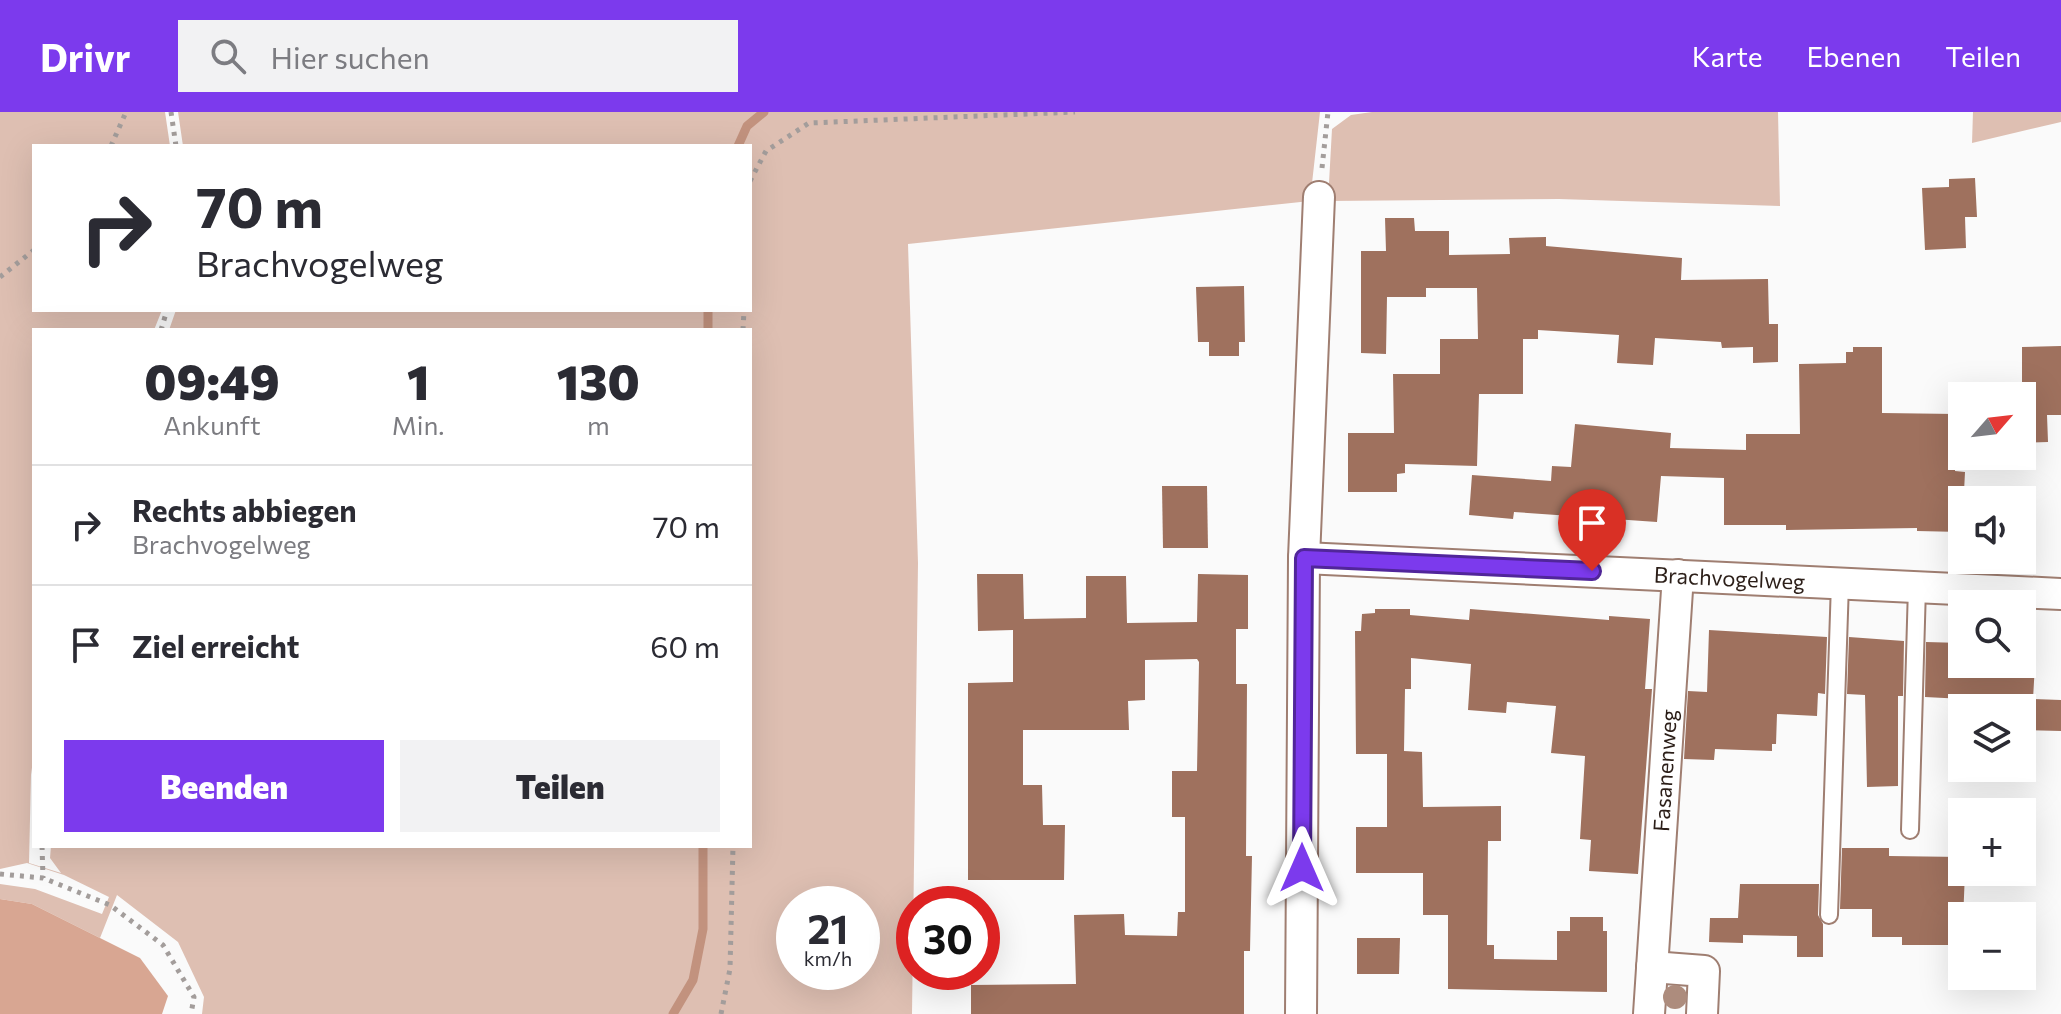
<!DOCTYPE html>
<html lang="de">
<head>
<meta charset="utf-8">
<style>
	body { margin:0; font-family:Commissioner,sans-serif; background:#f2f2f3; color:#2b2b33; height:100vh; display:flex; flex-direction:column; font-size:30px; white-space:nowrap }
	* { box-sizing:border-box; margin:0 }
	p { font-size:26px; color:#7c7c81 }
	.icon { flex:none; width:44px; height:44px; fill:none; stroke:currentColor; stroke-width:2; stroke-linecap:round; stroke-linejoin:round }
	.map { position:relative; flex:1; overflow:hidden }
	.details { position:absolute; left:32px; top:216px; width:720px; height:520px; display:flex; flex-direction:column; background:#fff; border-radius:0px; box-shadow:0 8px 32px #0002 }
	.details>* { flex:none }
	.guide { position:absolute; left:32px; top:32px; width:720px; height:168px; border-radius:0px; box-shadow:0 8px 32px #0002; background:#fff; color:#2b2b33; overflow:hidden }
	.needle { width:52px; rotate:62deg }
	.buttons { position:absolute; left:1948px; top:270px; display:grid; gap:16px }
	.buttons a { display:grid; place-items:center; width:88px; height:88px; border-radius:0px; background:#fff; box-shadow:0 8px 32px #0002; font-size:40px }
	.speed { position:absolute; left:776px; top:774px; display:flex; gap:16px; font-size:40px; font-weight:700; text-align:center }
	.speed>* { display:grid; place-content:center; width:104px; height:104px; border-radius:50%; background:#fff; box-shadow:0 8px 32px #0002; line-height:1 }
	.speed small { font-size:20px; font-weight:400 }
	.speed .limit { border:12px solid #d22; background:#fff; color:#111 }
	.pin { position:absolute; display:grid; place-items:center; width:68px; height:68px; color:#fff; margin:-82px -34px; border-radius:50% 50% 50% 0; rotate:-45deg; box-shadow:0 0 8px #0007 }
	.pin .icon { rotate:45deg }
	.me { position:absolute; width:88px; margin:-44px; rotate:0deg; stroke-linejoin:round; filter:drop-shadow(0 0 6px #0008) }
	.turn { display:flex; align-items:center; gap:28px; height:168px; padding:0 32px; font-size:36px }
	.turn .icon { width:104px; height:104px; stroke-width:2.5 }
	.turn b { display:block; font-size:56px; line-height:68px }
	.eta { display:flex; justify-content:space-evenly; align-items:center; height:136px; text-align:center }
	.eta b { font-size:48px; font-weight:800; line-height:56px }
	.action { display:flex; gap:16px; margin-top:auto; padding:16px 32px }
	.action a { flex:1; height:92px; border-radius:0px; background:#7c3aed; color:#fff; font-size:32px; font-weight:800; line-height:92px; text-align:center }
	.action a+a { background:#f2f2f3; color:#2b2b33 }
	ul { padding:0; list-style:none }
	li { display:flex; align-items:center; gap:24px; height:120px; padding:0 32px; border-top:2px solid #e1e1e2 }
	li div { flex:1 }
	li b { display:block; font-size:30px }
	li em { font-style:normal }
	header { display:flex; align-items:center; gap:48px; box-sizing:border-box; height:112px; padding:0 40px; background:#7c3aed; color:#fff }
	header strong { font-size:38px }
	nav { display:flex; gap:44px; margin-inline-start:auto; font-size:28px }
	.search { width:560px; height:72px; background:#f2f2f3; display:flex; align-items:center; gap:20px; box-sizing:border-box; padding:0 28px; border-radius:0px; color:#7c7c81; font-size:30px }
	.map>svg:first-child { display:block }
	.green { fill:#debfb2; fill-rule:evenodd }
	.forest { fill:#d8a692 }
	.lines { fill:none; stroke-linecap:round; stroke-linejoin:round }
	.stream { stroke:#c2927e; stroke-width:9 }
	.building { fill:#9f715e }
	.lane-casing { stroke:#9f7e71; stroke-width:20 }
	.street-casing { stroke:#9f7e71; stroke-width:34 }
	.path { stroke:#a39d9b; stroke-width:5; stroke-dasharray:4 6; stroke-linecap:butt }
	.lane { stroke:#fff; stroke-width:16 }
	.street { stroke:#fff; stroke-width:30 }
	.tree { fill:#ad8c7d }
	.route-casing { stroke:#51269a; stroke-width:20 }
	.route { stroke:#7c3aed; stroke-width:14 }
	.labels { text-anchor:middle; stroke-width:8; stroke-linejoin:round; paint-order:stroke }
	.street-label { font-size:22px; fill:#2b1e18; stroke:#fafafa }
</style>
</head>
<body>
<header>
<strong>Drivr</strong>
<div class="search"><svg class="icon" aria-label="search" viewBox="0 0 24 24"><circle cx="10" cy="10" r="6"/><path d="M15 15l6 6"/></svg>Hier suchen</div>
<nav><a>Karte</a><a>Ebenen</a><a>Teilen</a></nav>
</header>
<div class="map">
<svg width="2061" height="902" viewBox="0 0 2061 902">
	<rect width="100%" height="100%" fill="#fafafa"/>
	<!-- green -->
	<g class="green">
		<path d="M0,0H165L170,34H34V198H162L154,218H34V641L31,663L29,751L61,761L50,746L51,734H750V218H169L176,198H750V34H183L178,0H1320L1310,89L908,132L918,451L912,902H202L204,885L178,830L117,783L100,826L32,792L0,787V772L35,777L102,802L109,785L64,763L27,751L0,757ZM794,792H862V860H794Z"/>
		<polygon points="1372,0 1778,0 1780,94 1559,87 1328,89 1332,17 1351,3"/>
		<polygon points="1973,0 2061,0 2061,10 1972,31"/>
	</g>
	<!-- forest -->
	<polygon class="forest" points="0,787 32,792 140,846 168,884 162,902 0,902"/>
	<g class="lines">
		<!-- stream -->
		<g class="stream">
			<polyline points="738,34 747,14 764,0"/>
			<polyline points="708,218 708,198"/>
			<polyline points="673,902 693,868 703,817 703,734"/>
		</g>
	</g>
	<!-- building -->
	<g class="building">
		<polygon points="1975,66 1977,105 1965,105 1966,136 1925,138 1922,76 1949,75 1949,67"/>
		<polygon points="1385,106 1414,106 1415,119 1449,119 1449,143 1510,142 1509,126 1546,125 1546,134 1682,146 1681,168 1768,167 1769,212 1778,212 1778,250 1753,251 1753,235 1722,236 1721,230 1655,226 1653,253 1617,251 1619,223 1538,218 1538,227 1523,227 1523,282 1479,282 1477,354 1405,352 1405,361 1397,362 1397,380 1348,380 1348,321 1394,321 1393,262 1440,262 1440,227 1478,227 1477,176 1426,176 1426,185 1387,185 1386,242 1361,241 1361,139 1386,139"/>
		<polygon points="1244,174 1245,230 1239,230 1239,244 1209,244 1209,230 1198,230 1196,175"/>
		<polygon points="2061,234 2061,303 2047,303 2048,330 2022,331 2022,235"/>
		<polygon points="1853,235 1882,235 1882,301 1956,302 1955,359 1965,360 1962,420 1917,419 1917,416 1786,418 1786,413 1724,413 1724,366 1661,364 1657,410 1514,400 1513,407 1469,403 1472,363 1551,369 1552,354 1571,355 1575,312 1671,321 1670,336 1746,338 1746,322 1800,322 1799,252 1846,251 1846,240 1853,240"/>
		<polygon points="1162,374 1207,374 1208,436 1163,436"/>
		<polygon points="977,462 1023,462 1024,507 1086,506 1086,464 1126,464 1127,511 1197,510 1198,462 1248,463 1248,517 1236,517 1236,572 1247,572 1246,744 1252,744 1250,839 1244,839 1244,902 971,902 971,873 1076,872 1074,803 1124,802 1125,823 1177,824 1178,800 1185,800 1185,705 1172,705 1172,659 1197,659 1199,550 1197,547 1145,548 1145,588 1128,589 1129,618 1023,618 1023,673 1042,673 1043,713 1065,713 1064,768 968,768 968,571 1013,570 1013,518 978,519"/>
		<polygon points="1375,497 1410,497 1410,503 1469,508 1470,497 1609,508 1609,504 1650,507 1645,577 1652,577 1638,762 1589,759 1591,728 1580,727 1585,644 1551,641 1556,594 1507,590 1506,601 1468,598 1471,552 1411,546 1411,577 1405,577 1404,639 1422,640 1423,695 1501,694 1501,729 1488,729 1487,833 1494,833 1494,847 1557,848 1557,819 1570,819 1570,805 1603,805 1603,819 1607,819 1607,880 1448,877 1448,803 1423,803 1423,761 1356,761 1356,715 1387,715 1387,642 1356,642 1355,519 1361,519 1362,502 1375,501"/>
		<polygon points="1709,518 1827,525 1825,582 1818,581 1817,604 1777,602 1776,632 1772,632 1772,639 1715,637 1714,648 1684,647 1688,579 1707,580"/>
		<polygon points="1849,525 1904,529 1903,584 1898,584 1898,674 1867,675 1865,583 1847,582"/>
		<polygon points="1926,530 1962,531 1962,552 2035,552 2033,587 2061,588 2061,619 2023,618 2022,590 1925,585"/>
		<polygon points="1842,736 1889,736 1889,744 1962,745 1962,760 1965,760 1962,833 1902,833 1902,825 1872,825 1872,797 1840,797"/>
		<polygon points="1740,772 1819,772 1818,803 1823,812 1823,845 1797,845 1797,824 1743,823 1743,831 1709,830 1710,806 1738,806"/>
		<polygon points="1357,826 1400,826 1399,862 1357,862"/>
	</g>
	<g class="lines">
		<!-- lane casing -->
		<g class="lane-casing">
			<g id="lane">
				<polyline points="1910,718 1917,475"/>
				<polyline points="1829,803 1840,471"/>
			</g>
		</g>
		<!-- street casing -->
		<g class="street-casing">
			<g id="street">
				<path id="s1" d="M1304,446L2061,482"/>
				<polyline points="1652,855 1704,859 1702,902"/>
				<polyline points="1301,902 1304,446 1319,85"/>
				<path id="s2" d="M1649,902L1678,463"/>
			</g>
		</g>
		<!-- path -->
		<g class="path">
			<polyline points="171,0 176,34"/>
			<polyline points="111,34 126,0"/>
			<polyline points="1322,56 1328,0"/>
			<polyline points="750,69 766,39 809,11 1075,0"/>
			<polyline points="0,165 34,138"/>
			<polyline points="161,218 167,198"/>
			<polyline points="743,218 744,198"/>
			<polyline points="42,734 43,766"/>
			<polyline points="0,762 43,766 110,793 163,833 194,885 191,902"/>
			<polyline points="721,902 730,857 733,734"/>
		</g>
		<!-- lane -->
		<use href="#lane" class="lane"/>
		<!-- street -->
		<use href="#street" class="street"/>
	</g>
	<!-- trees -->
	<circle class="tree" cx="1675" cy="885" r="12"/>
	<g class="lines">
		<!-- route casing -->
		<g class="route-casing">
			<polyline id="route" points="1302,756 1304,446 1592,459"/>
		</g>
		<!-- route -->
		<use href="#route" class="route"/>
	</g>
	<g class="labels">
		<!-- street labels -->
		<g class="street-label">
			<text dy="8" stroke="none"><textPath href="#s1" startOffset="426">Brachvogelweg</textPath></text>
			<text dy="8" stroke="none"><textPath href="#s2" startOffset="244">Fasanenweg</textPath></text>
		</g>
	</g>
</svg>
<div class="buttons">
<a><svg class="needle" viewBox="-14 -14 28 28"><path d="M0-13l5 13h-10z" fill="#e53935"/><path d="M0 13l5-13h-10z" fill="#7c7c81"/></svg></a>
<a><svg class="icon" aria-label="sound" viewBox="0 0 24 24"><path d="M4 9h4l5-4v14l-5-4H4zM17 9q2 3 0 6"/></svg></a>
<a><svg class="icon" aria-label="search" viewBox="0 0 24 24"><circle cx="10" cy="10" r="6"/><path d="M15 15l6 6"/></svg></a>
<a><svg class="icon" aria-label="layers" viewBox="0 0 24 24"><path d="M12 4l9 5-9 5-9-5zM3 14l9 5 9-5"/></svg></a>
<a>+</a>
<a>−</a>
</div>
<div class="speed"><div>21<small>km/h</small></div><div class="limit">30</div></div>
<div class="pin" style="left:1592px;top:459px;background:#d93025"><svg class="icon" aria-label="arrive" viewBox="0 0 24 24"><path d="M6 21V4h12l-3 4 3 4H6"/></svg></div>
<svg class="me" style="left:1302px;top:756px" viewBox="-20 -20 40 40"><path d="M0-17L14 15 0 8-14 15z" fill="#7c3aed" stroke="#fff" stroke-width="4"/></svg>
<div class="guide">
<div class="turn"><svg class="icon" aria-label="right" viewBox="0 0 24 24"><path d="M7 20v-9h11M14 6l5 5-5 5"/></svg><div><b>70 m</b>Brachvogelweg</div></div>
</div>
<section class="details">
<div class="eta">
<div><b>09:49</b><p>Ankunft</p></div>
<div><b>1</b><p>Min.</p></div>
<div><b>130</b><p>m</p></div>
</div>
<ul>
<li><svg class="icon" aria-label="right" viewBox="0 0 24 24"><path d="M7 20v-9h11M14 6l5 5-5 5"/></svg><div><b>Rechts abbiegen</b><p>Brachvogelweg</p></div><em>70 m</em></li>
<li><svg class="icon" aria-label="arrive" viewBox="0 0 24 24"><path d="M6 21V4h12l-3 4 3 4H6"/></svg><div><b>Ziel erreicht</b></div><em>60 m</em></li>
</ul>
<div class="action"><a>Beenden</a><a>Teilen</a></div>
</section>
</div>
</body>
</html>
